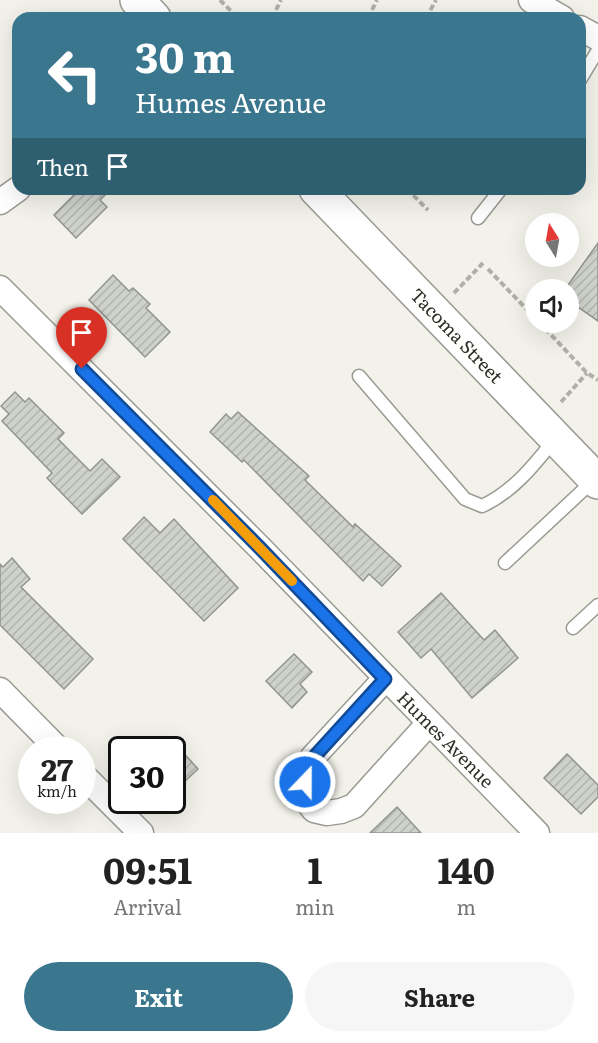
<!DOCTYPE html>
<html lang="en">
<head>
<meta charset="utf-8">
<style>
	body { margin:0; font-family:Literata,serif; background:#f6f6f6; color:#222; height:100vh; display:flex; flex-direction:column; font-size:22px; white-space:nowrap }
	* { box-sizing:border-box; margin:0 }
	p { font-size:20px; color:#767676 }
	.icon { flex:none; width:33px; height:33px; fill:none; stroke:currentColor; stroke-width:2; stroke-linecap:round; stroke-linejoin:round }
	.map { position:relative; height:833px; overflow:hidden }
	.side { display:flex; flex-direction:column; background:#fff; flex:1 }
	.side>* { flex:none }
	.hud { position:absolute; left:12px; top:12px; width:574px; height:183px; border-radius:18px; box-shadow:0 6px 24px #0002; background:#3a778e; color:#fff; overflow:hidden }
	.needle { width:39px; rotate:349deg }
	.tools { position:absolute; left:525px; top:213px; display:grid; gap:12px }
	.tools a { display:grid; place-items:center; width:54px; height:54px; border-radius:50%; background:#fff; box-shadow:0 6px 24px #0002; font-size:30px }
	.speed { position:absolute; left:18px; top:736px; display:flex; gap:12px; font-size:30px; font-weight:700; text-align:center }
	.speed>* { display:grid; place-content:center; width:78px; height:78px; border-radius:50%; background:#fff; box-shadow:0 6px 24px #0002; line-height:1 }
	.speed small { font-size:15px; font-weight:400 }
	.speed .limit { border:3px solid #111; border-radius:9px; background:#fff; color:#111 }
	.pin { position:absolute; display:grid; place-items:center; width:51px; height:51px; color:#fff; margin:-62px -26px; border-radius:50% 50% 50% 0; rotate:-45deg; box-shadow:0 0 6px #0007 }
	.pin .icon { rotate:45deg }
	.me { position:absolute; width:66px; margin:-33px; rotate:22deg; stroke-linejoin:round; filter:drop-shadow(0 0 4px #0008) }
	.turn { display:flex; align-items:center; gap:21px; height:126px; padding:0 24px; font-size:27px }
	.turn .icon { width:78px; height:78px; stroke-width:2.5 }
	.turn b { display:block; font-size:42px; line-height:51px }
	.then { display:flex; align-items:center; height:57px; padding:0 24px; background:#0003; gap:12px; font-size:22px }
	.eta { display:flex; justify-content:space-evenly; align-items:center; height:102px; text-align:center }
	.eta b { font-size:36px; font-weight:700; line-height:42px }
	.button { display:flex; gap:12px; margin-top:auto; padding:12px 24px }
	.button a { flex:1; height:69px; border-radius:36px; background:#3a778e; color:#fff; font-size:24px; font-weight:700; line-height:69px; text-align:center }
	.button a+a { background:#f6f6f6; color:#222 }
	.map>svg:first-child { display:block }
	.building { fill:url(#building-hatch); stroke:#91958e; stroke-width:1.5 }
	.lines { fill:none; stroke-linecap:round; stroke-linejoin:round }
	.lane-casing { stroke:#9a9a92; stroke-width:15 }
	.street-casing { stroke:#9a9a92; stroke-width:27 }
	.secondary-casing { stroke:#9a9a92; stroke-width:36 }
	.path { stroke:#b0b0a9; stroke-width:4; stroke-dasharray:6 3; stroke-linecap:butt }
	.lane { stroke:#fff; stroke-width:12 }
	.street { stroke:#fff; stroke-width:24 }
	.secondary { stroke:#fff; stroke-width:33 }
	.route-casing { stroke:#114b97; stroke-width:15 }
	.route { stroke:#1a73e8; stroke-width:10 }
	.slow { stroke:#f59e0b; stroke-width:10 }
	.labels { text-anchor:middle; stroke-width:5; stroke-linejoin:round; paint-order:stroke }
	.street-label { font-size:18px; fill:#2f2f2c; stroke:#fffffe }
</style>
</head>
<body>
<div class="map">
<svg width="598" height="833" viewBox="0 0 598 833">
	<defs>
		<pattern id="building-hatch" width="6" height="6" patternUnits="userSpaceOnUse" patternTransform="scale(1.5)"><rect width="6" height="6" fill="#ced2ca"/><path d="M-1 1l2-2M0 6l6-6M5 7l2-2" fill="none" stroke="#b1b5ae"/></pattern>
	</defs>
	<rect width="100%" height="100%" fill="#f3f2ea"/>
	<!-- building -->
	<g class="building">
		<polygon points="80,189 111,189 100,200 107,207 76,238 54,215"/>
		<polygon points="598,243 598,321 568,300 568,285"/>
		<polygon points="113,275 129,291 133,288 150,304 146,308 170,332 145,357 89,300"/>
		<polygon points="15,392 25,402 29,398 64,433 58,439 90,471 102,459 120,477 82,514 47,478 52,473 2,421 9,414 1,406"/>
		<polygon points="238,412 309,476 305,480 353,527 355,524 401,566 382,586 369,574 363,581 244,460 242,462 210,432 226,414 231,419"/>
		<polygon points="144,517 160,533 174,519 238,588 204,621 123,539"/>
		<polygon points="12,558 30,579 21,587 93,659 64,689 0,625 0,564 3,567"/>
		<polygon points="441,593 484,640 495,630 518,658 472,698 431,649 421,658 398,632"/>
		<polygon points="294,654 312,672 300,684 307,692 292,708 266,681"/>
		<polygon points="172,740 198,769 183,783 172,772"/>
		<polygon points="567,754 598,785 598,797 581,814 544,778"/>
		<polygon points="397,807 421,833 370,833"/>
	</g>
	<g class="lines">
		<!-- lane casing -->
		<g class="lane-casing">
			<g id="lane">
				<polyline points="580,80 598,50"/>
				<polyline points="478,218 501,189"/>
				<path d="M359,376L465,499L482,506C513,492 534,465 555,439"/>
				<polyline points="505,563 594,480"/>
				<polyline points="573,628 598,605"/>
			</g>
		</g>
		<!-- street casing -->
		<g class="street-casing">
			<g id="street">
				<polyline points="531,0 562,18"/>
				<polyline points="580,28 598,38"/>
				<polyline points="0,202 18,189"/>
				<polyline points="0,288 260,548 537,833"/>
				<polyline points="385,679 313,757 307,771 307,801 314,810 327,813 341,811 354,806 429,723"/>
				<polyline points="0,690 59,750"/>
				<polyline points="82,774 141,833"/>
			</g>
		</g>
		<!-- secondary casing -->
		<g class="secondary-casing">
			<g id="secondary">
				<polyline points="137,0 154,18"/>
				<polyline points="316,189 598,482"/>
			</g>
		</g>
		<!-- path -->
		<g class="path">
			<polyline points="220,0 238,18"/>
			<polyline points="272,18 281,0"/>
			<polyline points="368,18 377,0"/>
			<polyline points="426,18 436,0"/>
			<polyline points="407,189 428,210"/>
			<polyline points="440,189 441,198"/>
			<polyline points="488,269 536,319"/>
			<polyline points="454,293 483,263"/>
			<polyline points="539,322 587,373 598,380"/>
			<polyline points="561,402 587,373"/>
		</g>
		<!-- lane -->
		<use href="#lane" class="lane"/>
		<!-- street -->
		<use href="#street" class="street"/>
		<!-- secondary -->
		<use href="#secondary" class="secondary"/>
	</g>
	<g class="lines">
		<!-- route casing -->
		<g class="route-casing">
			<polyline id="route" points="82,369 260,548 385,679 314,757 307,771 305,782"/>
		</g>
		<!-- route -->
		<use href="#route" class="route"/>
		<!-- slow -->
		<polyline class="slow" points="213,500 292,581"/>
	</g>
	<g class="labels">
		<!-- street labels -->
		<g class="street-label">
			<text transform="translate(456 336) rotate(46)" y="6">Tacoma Street</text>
			<text transform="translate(445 740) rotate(45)" y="6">Humes Avenue</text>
		</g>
	</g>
</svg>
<div class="tools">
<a><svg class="needle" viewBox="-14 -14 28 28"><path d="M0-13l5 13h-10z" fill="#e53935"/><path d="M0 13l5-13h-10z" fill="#767676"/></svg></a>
<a><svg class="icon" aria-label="sound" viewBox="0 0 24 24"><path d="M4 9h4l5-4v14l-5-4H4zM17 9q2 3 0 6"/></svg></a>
</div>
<div class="speed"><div>27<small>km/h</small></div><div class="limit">30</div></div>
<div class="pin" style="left:82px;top:369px;background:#d93025"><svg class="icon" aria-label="arrive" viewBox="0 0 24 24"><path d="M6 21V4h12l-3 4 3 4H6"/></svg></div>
<svg class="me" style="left:305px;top:782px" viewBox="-20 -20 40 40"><circle r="17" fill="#1a73e8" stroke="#fff" stroke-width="3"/><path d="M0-11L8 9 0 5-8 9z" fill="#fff"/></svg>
<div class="hud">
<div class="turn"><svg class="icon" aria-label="left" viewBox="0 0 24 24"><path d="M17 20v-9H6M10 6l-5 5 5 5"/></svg><div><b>30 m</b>Humes Avenue</div></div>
<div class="then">Then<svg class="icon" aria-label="arrive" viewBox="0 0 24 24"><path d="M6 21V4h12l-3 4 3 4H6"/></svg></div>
</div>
</div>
<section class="side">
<div class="eta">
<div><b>09:51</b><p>Arrival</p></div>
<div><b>1</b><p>min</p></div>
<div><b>140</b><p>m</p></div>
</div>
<div class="button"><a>Exit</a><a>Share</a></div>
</section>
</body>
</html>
